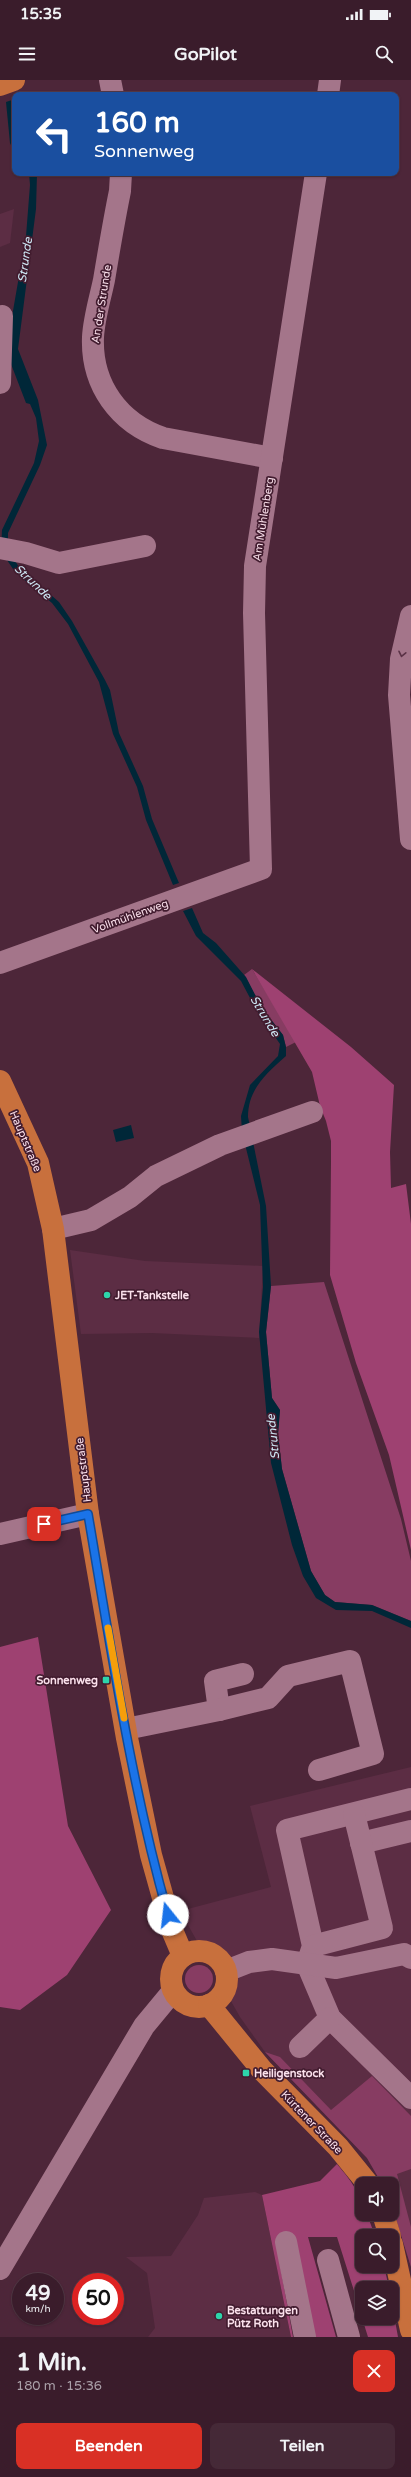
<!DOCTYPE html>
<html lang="de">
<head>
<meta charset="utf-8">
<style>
	body { margin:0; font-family:"Varela Round",sans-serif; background:#452937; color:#f1f3f6; height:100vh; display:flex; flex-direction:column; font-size:15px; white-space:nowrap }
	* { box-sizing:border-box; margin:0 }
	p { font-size:13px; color:#aba1a9 }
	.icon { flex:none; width:22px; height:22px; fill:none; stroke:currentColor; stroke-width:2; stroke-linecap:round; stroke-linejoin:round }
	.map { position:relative; height:2257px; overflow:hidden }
	.side { display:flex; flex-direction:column; background:#3a1c2b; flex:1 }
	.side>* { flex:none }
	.hud { position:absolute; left:12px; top:12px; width:387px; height:84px; border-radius:8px; box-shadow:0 1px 3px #0004,0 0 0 1px #543a47; background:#1a4fa0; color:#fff; overflow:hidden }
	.tools { position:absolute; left:355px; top:2097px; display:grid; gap:8px }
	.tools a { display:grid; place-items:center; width:44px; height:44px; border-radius:8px; background:#3a1c2b; box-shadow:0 1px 3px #0004,0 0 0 1px #543a47; font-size:20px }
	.speed { position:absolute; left:12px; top:2193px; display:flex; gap:8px; font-size:20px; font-weight:700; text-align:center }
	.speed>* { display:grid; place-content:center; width:52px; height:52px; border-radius:50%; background:#3a1c2b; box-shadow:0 1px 3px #0004,0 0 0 1px #543a47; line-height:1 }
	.speed small { font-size:10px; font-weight:400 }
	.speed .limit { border:6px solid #d22; background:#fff; color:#111 }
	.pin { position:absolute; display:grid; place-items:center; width:34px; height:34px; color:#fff; margin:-17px; border-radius:8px; box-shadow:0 2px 6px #0006 }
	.me { position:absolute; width:44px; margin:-22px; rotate:344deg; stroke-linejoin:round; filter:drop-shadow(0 0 3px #0008) }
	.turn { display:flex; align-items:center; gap:14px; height:84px; padding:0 16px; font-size:18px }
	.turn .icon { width:52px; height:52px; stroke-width:2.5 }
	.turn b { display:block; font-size:28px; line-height:34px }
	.round { display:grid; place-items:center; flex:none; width:42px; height:42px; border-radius:8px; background:#452937 }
	.headline { display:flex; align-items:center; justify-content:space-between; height:68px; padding:0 16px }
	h1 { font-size:24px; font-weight:700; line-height:30px }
	.cta { display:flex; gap:8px; margin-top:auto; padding:8px 16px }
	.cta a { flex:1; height:46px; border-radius:8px; background:#d93025; color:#fff; font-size:16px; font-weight:700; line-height:46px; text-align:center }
	.cta a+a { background:#452937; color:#f1f3f6 }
	.status { display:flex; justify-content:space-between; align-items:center; height:28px; padding:0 20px; background:#3a1c2b; direction:ltr }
	.status svg { height:11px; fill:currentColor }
	header { display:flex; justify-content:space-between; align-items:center; height:52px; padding:0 16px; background:#3a1c2b; font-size:18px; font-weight:700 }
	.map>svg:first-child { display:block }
	.built { fill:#5c2d44 }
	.green { fill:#873c62 }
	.forest { fill:#9e4171 }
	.water { fill:#002738 }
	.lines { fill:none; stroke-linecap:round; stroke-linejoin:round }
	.minor { stroke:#a4758a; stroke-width:22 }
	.major { stroke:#c8703d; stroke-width:22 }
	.oneway { stroke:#5a3246 }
	.route-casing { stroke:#114b97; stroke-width:10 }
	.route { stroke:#1a73e8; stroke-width:7 }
	.slow { stroke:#f59e0b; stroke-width:7 }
	.poi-dot { fill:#2dd5ab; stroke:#421c2f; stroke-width:1.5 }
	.labels { text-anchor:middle; stroke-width:3.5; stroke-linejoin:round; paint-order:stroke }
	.street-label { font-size:11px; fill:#fbe1ec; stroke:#421c2f }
	.poi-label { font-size:11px; font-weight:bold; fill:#fbe1ec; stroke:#421c2f; text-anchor:start }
	.water-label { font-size:12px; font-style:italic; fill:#cde7f4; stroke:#421c2f }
</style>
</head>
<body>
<div class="status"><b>15:35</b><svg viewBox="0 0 49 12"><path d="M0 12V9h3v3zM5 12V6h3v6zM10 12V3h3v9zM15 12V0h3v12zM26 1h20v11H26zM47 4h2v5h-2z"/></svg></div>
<header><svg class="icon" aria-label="menu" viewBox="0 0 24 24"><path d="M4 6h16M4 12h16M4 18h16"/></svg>GoPilot<svg class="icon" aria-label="search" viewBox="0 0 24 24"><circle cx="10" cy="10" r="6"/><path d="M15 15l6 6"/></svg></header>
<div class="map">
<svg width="411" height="2257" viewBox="0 0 411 2257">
	<rect width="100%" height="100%" fill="#4d2639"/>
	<!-- built -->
	<g class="built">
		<polygon points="14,129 10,163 0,167 0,134"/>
		<polygon points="70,1170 145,1181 263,1186 259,1258 152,1253 81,1254"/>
		<polygon points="411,1687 411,2187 392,2126 392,2104 382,2104 367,2078 265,1972 240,1937 188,1845 184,1830 271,1807 250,1726"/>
		<polygon points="255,2112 262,2115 291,2257 148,2257 155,2248 147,2193 126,2177 171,2176 198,2135 204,2118"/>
	</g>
	<!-- green -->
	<g class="green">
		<polygon points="252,889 296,962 286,967 283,955 262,928 244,895"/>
		<polygon points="324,1202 401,1439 411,1481 411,1541 372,1525 335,1522 325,1515 311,1491 282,1389 278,1354 280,1330 272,1318 266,1252 271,1206"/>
		<circle cx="199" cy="1899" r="14"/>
		<polygon points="265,1972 280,1977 331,2030 372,1996 411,2036 411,2089 397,2094 411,2147 411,2187 392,2126 392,2104 382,2104 367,2078"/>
	</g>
	<!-- forest -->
	<g class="forest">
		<polygon points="252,889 351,967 394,1005 390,1072 391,1108 406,1104 411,1144 411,1470 389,1375 356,1283 330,1195 331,1081 331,1061 326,1041 320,1026 312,992"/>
		<polygon points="38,1557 68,1746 111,1830 67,1895 20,1930 0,1927 0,1567"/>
		<path d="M337,2084C350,2100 362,2113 362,2134H367L375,2156H362V2186H384L389,2208H362V2236L337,2157H308L336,2257H310L276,2163L293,2257H291L262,2115L320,2101Z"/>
		<polygon points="392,2224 398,2257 368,2257 362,2238 392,2238"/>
	</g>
	<!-- water -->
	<g class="water">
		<polygon points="12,20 15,37 15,74 10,63 6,22"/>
		<polygon points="29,93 37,94 36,129 18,269 38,320 47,365 40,385 8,453 8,470 19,487 59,522 72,541 105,600 110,610 119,653 143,706 152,739 179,803 173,805 146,740 137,707 113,654 99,602 68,544 52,523 15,492 1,471 2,450 34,383 39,361 36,338 30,324 26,323 6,271 26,156 30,105"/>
		<path d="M192,828L203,853L216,863L246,897L262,928L283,955L286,967V976C266,994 248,1009 248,1037L266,1126L271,1206L266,1252L272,1318L280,1330L278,1354L282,1389L311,1491L325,1515L335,1522L372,1525L411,1541V1548L372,1531L336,1530L316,1518L303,1496L292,1465L271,1383L259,1252L263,1207L260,1125L242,1052L241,1036L250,1005L278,976L280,964L257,931L241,901L196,856L183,831Z"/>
		<polygon points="131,1045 134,1058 116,1062 113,1050"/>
	</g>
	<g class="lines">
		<!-- minor -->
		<g class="minor">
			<polyline points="110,0 113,15"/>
			<polyline points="328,15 330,0"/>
			<path d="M121,93L120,111C114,140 109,170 104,200C100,219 94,238 93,257C91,305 119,343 163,358L272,378"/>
			<polyline points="0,303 2,236"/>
			<polyline points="0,468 26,473 59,483 145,466"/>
			<polyline points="411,536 401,579 399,615 411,759"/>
			<polyline points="0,883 261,789 254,533 255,486 316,93"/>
			<polyline points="53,1149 91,1140 130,1117 156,1096 220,1065 312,1032"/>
			<polyline points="0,1454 88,1434"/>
			<polyline points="219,1630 215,1601 243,1594"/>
			<polyline points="126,1649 219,1630 268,1618 288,1596 350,1581 373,1674 319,1690"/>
			<polyline points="411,1719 287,1750 313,1866 307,1884 330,1938 411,2018"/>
			<polyline points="361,1763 411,1751"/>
			<polyline points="313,1866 382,1848 354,1734"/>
			<polyline points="226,1891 249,1882 272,1879 336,1888 404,1874 411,1878"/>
			<polyline points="300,1967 330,1938"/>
			<polyline points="286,2162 305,2257"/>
			<polyline points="328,2180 349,2257"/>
			<polyline points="0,2189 144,1946 173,1911"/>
		</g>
		<!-- major -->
		<g class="major">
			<polyline points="0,5 14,0"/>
			<polyline points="0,1001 38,1083 53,1149 88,1434 127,1658 151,1775 172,1850 183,1876"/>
			<circle cx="199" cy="1899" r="28"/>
			<polyline points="209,1925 262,1990 338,2067 368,2104"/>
			<polyline points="383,2134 390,2156"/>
			<polyline points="392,2164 411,2250"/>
		</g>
	</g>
	<!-- one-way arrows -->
	<defs><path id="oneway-chevron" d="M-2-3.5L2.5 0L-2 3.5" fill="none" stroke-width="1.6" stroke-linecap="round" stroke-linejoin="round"/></defs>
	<use class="oneway" href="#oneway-chevron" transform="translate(402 574) rotate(102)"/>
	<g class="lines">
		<!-- route casing -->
		<g class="route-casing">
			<path id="route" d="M44,1444L88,1434C111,1569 131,1704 168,1835"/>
		</g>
		<!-- route -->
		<use href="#route" class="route"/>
		<!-- slow -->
		<polyline class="slow" points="108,1548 124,1638"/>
	</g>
	<!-- markers -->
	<g class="poi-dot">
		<circle cx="107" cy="1215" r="4"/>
		<rect x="102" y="1596" width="8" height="8" rx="2"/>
		<rect x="242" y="1989" width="8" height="8" rx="2"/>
		<circle cx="219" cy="2236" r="4"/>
	</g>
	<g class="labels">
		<!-- street labels -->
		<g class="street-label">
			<text transform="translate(101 224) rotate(-81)" y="4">An der Strunde</text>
			<text transform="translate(263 439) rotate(-81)" y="4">Am Mühlenberg</text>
			<text transform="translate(130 836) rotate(-20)" y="4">Vollmühlenweg</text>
			<text transform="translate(26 1061) rotate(67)" y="4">Hauptstraße</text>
			<text transform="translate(83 1390) rotate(-97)" y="4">Hauptstraße</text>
			<text transform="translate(312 2042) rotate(46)" y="4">Kürtener Straße</text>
		</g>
		<!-- poi labels -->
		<g class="poi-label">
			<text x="115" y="1219">JET-Tankstelle</text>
			<text x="98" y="1604" text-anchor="end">Sonnenweg</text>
			<text x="254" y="1997">Heiligenstock</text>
			<text x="227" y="2234">Bestattungen<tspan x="227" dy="13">Pütz Roth</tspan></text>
		</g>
		<!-- water labels -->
		<g class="water-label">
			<text transform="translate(25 180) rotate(-82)" y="4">Strunde</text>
			<text transform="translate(33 502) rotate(43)" y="4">Strunde</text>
			<text transform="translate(265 936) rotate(59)" y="4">Strunde</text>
			<text transform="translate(273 1357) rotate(-96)" y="4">Strunde</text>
		</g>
	</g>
</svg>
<div class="tools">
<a><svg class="icon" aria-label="sound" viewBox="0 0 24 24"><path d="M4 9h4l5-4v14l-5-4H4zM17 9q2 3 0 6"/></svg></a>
<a><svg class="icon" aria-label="search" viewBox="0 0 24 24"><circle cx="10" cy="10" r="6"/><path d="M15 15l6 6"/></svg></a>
<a><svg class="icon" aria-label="layers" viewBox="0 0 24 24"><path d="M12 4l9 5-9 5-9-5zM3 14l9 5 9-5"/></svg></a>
</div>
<div class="speed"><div>49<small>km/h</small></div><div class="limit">50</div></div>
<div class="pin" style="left:44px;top:1444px;background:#d93025"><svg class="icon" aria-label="arrive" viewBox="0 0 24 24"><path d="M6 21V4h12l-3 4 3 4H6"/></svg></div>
<svg class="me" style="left:168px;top:1835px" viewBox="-20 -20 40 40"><circle r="19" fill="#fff"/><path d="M0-13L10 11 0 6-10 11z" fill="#1a73e8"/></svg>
<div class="hud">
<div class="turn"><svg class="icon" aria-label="left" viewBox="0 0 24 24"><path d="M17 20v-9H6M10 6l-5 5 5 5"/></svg><div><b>160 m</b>Sonnenweg</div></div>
</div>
</div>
<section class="side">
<div class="headline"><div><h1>1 Min.</h1><p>180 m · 15:36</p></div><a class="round" style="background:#d93025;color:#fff"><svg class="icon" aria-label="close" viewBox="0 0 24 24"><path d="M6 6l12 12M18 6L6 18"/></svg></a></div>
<div class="cta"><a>Beenden</a><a>Teilen</a></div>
</section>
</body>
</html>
